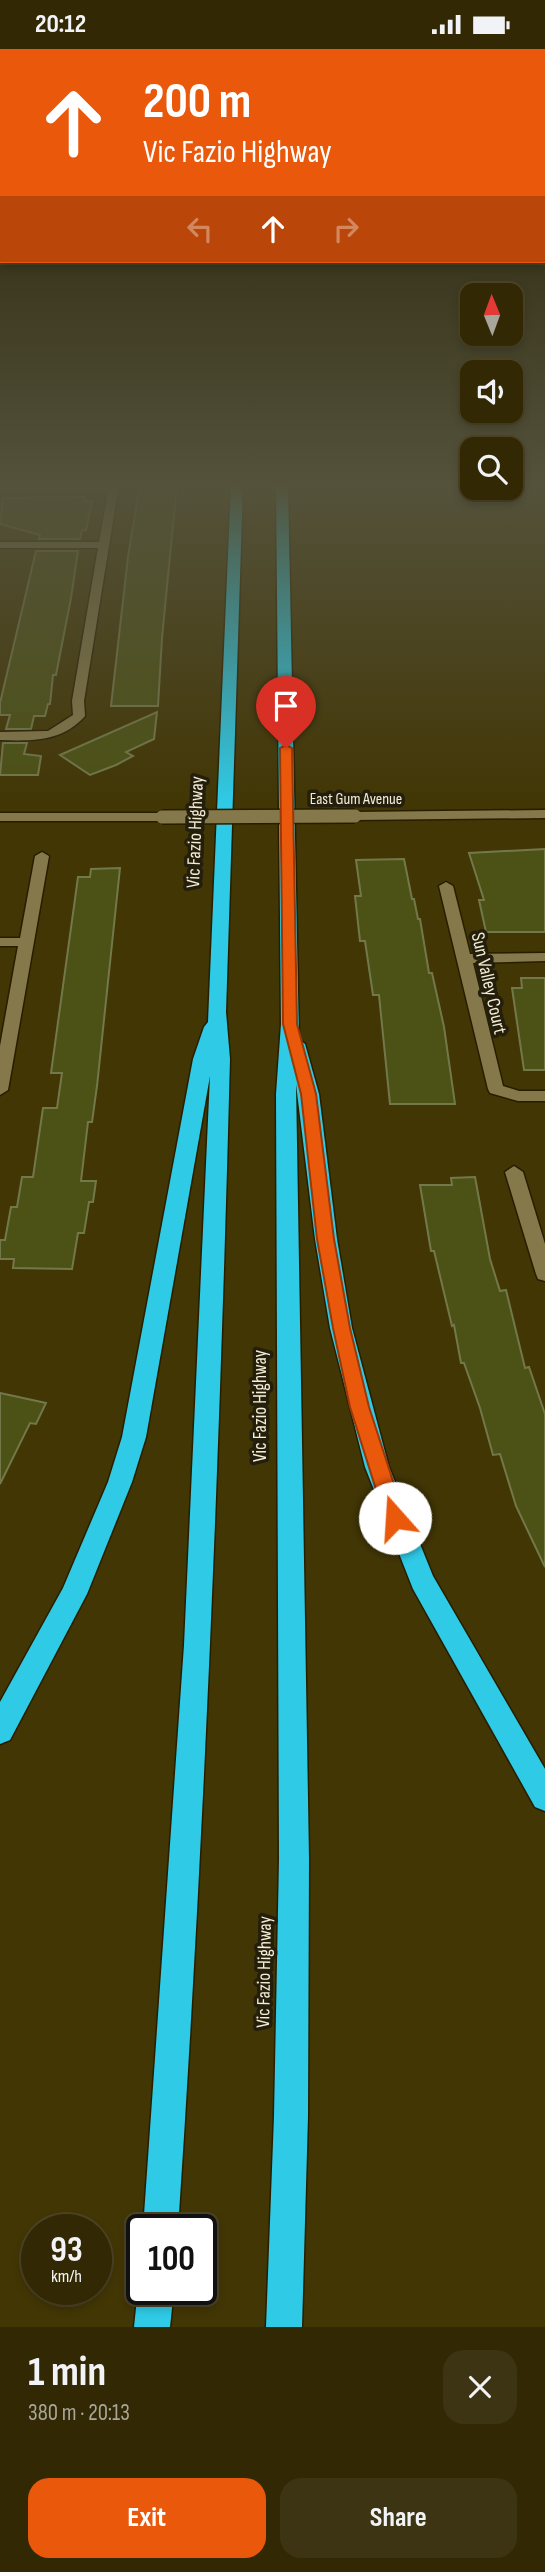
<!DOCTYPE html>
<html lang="en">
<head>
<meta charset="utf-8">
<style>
	body { margin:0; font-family:"Sofia Sans Condensed",sans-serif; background:#3d3413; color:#f1f3f6; height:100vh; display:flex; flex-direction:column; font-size:26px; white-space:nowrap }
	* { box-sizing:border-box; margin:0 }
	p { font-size:23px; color:#a8a69a }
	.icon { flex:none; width:38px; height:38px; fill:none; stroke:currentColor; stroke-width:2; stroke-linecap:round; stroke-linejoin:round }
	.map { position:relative; height:2278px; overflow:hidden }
	.side { display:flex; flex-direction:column; background:#322804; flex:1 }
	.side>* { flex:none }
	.guide { position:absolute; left:0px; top:0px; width:546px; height:214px; box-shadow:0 4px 10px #0003,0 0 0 2px #4d4426; background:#ea580c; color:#fff; overflow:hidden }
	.needle { width:46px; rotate:359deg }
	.fabs { position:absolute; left:460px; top:234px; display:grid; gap:14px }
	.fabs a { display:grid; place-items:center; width:63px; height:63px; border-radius:14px; background:#322804; box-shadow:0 4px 10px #0003,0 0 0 2px #4d4426; font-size:35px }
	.speed { position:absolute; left:21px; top:2165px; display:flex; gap:14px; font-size:35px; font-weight:700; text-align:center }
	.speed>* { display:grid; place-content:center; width:91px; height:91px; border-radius:50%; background:#322804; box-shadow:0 4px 10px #0003,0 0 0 2px #4d4426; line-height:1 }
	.speed small { font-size:18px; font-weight:400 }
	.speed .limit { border:4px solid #111; border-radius:10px; background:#fff; color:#111 }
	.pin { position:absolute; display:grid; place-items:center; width:60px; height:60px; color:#fff; margin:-72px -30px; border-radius:50% 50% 50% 0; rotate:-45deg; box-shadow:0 0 7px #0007 }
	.pin .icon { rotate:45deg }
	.me { position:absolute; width:77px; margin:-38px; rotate:341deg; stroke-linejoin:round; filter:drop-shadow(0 0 5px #0008) }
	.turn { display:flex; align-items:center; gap:24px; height:147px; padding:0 28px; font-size:32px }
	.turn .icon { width:91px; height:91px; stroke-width:2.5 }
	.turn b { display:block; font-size:49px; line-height:60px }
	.lanes { display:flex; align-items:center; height:66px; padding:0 28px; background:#0003; justify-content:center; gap:35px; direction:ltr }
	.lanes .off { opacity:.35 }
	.round { display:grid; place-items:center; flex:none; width:74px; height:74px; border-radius:21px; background:#3d3413 }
	.head { display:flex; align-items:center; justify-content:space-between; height:119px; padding:0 28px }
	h1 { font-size:42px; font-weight:700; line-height:52px }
	.cta { display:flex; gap:14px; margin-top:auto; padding:14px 28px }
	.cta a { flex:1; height:80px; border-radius:21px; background:#ea580c; color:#fff; font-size:28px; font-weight:700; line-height:80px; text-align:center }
	.cta a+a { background:#3d3413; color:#f1f3f6 }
	.status { display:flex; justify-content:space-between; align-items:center; height:49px; padding:0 35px; background:#322804; direction:ltr }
	.status svg { height:19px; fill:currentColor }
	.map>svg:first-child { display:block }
	.building { fill:#4c5115; stroke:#73784b; stroke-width:2 }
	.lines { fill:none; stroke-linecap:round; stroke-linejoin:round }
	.minor-casing { stroke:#271e00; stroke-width:3 }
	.highway-casing { stroke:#271e00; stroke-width:3 }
	.minor { fill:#85784b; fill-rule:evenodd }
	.highway { fill:#2fcae6; fill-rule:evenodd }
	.minor-bridge-casing { stroke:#271e00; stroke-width:16; stroke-linecap:butt }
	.minor-bridge { stroke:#85784b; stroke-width:13 }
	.route { fill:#ea580c; stroke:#983908; stroke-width:2 }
	.labels { text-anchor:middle; stroke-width:7; stroke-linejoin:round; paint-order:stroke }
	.far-street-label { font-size:16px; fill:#f5eed6; stroke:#241e0c }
	.street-label { font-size:19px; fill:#f5eed6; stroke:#241e0c }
</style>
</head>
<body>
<div class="status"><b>20:12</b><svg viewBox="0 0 49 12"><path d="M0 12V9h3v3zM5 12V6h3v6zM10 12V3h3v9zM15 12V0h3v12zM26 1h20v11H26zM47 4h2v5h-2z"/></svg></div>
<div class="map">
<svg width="545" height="2278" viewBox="0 0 545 2278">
	<rect width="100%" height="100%" fill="#423605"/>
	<!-- building -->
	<g class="building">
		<polygon points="140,435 177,435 162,589 158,657 111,657 128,508"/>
		<polygon points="85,448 84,452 92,452 86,481 82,481 80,490 39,490 40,486 0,475 3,449"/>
		<polygon points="36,502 78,502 71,549 56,626 53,626 50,655 48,655 45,667 34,667 31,680 6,680 10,666 0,666 0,654"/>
		<polygon points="157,663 154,690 126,703 133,707 116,716 90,726 60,706"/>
		<polygon points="3,694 27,694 24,705 41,707 38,726 0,726"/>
		<polygon points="545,800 545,883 486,883 479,851 484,851 469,804"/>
		<polygon points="404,810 412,850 414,850 418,870 420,870 429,924 432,924 444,978 455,1055 390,1055 379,946 373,946 365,892 360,892 355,847 361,847 356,811"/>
		<polygon points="120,819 97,1037 92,1073 88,1073 81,1132 96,1132 93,1153 89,1153 84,1184 78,1184 72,1220 13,1219 14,1210 0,1210 0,1191 5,1191 11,1158 17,1158 22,1128 33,1128 43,1059 57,1059 62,1024 51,1024 78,828 90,828 91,820"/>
		<polygon points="521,929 545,929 545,1021 524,1021 512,939 522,939"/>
		<polygon points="475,1128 490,1210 500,1242 506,1241 525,1319 529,1318 545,1365 545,1518 516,1457 500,1405 493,1406 480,1359 464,1314 461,1314 454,1276 452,1277 434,1202 431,1202 420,1136 452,1136 451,1129"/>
		<polygon points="0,1344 46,1354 36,1375 30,1374 0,1435"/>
	</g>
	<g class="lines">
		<!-- minor casing -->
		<g class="minor-casing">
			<g id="minor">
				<path d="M109,435H119L84,652L85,667C62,693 32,692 0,691V683L48,682L73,666L72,652L98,499H0V493H99L108,443H0V437Z"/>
				<polygon points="545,761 545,769 355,771 348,767 355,763"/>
				<polygon points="0,764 162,764 169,768 162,772 0,772"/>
				<polygon points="42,803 49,807 8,1041 0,1046 0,997 18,897 0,897 0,889 20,889 35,807"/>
				<polygon points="446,833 453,837 470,905 545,904 545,912 473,914 503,1037 519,1042 545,1042 545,1052 518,1052 490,1044 488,1040 439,837"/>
				<polygon points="514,1117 523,1123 545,1195 545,1232 538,1230 536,1225 505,1123"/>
			</g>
		</g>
		<!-- highway casing -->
		<g class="highway-casing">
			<g id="highway">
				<path d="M231,435H243L226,963L230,1010C220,1400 204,1790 178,2180H143L184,1596L210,1027L146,1388L132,1433L87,1545L10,1691L0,1695V1653L63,1539L108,1433L122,1388L193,1010L204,978L208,973Z"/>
				<polygon points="276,435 288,435 299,990 305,995 319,1045 337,1190 352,1279 389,1418 433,1527 545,1720 545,1762 535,1758 413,1540 365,1418 330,1279 315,1190 296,1035 309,1810 308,2067 302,2278 266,2278 274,2067 279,1810 276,1045 281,975"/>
				<polygon points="142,2231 142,2240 174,2240 170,2278 134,2278 138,2240"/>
			</g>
		</g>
		<!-- minor -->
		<use href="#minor" class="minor"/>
		<!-- highway -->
		<use href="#highway" class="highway"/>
		<!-- minor-bridge casing -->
		<g class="minor-bridge-casing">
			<polyline id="minor-bridge" points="162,768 355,767"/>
		</g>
		<!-- minor-bridge -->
		<use href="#minor-bridge" class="minor-bridge"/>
	</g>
	<!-- sky -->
	<linearGradient id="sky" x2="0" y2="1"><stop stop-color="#241e03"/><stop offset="0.58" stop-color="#54523b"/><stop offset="1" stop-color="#54523b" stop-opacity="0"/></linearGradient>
	<rect width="545" height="754" fill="url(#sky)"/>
	<!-- route -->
	<polygon class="route" points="286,696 292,699 297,975 316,1045 334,1190 350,1279 369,1358 405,1469 402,1475 395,1478 388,1475 385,1469 350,1358 333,1279 317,1190 301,1045 283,975 280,699"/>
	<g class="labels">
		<!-- far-street labels -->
		<g class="far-street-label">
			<text x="356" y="755">East Gum Avenue</text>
		</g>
		<!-- street labels -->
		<g class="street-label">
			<text transform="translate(194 783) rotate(-88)" y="7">Vic Fazio Highway</text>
			<text transform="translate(490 934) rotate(77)" y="7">Sun Valley Court</text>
			<text transform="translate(259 1357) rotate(-90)" y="7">Vic Fazio Highway</text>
			<text transform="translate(263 1923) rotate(-89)" y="7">Vic Fazio Highway</text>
		</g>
	</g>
</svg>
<div class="fabs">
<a><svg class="needle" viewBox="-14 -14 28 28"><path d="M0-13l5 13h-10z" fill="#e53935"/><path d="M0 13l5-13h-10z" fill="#a8a69a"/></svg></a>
<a><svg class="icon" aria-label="sound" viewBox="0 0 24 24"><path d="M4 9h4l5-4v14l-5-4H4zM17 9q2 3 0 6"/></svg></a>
<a><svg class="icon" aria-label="search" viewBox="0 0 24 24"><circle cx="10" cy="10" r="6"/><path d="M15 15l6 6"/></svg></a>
</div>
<div class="speed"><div>93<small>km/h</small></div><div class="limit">100</div></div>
<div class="pin" style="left:286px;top:699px;background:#d93025"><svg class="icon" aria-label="arrive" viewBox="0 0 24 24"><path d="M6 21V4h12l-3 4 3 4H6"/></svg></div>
<svg class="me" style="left:395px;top:1469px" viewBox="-20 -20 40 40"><circle r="19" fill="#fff"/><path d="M0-13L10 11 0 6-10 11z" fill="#ea580c"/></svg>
<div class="guide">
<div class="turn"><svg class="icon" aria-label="ahead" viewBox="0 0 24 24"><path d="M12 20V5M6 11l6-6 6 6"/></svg><div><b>200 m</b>Vic Fazio Highway</div></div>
<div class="lanes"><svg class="icon off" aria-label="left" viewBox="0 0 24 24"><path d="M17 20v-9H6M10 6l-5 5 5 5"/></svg><svg class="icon" aria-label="ahead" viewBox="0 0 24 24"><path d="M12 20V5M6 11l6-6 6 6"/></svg><svg class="icon off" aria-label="right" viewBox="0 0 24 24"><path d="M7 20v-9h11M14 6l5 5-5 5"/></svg></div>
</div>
</div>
<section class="side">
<div class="head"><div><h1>1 min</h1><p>380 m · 20:13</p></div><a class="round"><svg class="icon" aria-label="close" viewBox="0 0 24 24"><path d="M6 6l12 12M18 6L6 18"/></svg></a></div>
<div class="cta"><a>Exit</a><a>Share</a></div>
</section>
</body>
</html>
